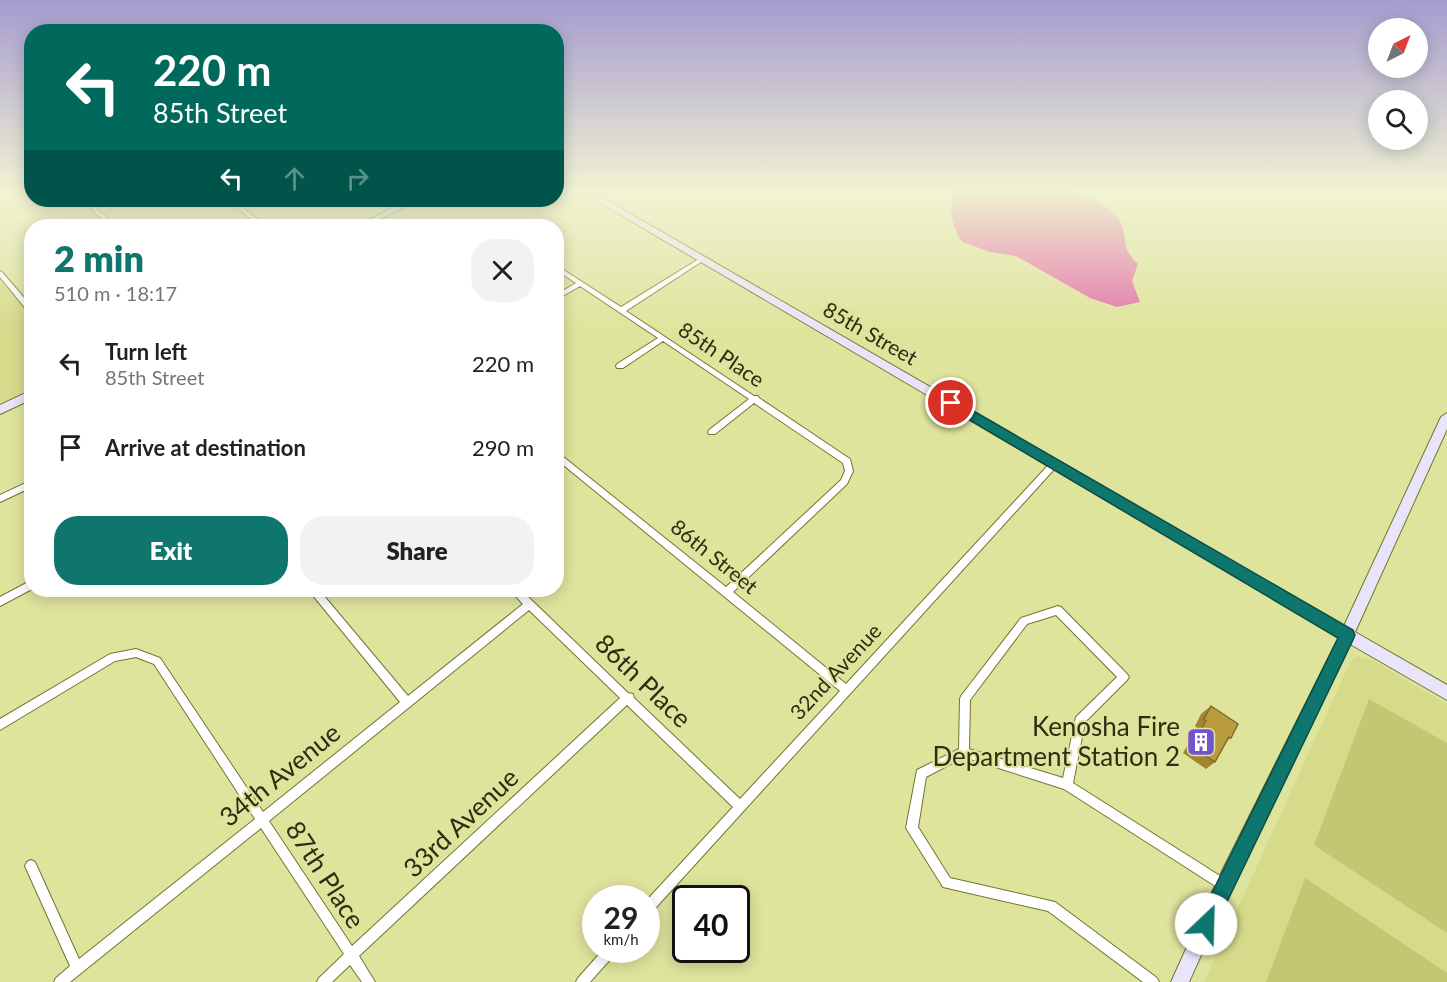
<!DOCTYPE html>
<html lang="en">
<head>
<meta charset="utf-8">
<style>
	body { margin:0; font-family:Lato,sans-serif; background:#f2f2f2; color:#202124; height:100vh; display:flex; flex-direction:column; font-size:22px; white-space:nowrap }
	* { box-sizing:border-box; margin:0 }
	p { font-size:20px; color:#757577 }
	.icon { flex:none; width:33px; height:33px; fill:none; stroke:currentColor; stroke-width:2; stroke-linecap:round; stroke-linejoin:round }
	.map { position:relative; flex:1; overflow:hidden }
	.details { position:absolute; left:24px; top:219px; width:540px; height:378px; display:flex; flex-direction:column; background:#fff; border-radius:24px; box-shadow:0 3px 15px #0003 }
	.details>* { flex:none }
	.guide { position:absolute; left:24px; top:24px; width:540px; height:183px; border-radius:24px; box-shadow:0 3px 15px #0003; background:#00695c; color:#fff; overflow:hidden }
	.needle { width:39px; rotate:42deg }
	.fabs { position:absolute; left:1368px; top:18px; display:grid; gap:12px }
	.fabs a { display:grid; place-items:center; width:60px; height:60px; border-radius:50%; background:#fff; box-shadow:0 3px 15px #0003; font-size:30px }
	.speed { position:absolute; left:582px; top:885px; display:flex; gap:12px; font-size:30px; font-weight:700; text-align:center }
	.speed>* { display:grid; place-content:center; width:78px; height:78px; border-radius:50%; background:#fff; box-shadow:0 3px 15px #0003; line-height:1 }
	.speed small { font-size:15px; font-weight:400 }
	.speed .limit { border:3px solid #111; border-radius:9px; background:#fff; color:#111 }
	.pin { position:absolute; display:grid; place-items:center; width:51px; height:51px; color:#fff; margin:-26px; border:3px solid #fff; border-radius:50%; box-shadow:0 2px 6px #0007 }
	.me { position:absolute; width:66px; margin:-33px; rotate:24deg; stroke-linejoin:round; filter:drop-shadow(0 0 4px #0008) }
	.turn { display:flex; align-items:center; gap:21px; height:126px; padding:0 30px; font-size:27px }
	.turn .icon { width:78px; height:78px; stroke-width:2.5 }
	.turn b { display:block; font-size:42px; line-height:51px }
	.lanes { display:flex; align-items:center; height:57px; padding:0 30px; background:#0003; justify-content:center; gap:30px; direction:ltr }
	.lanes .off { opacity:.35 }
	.round { display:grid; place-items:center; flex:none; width:63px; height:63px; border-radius:24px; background:#f2f2f2 }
	.overview { display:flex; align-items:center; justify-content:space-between; height:102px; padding:0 30px }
	h1 { font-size:36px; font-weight:800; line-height:45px; color:#0f766e }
	.action { display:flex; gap:12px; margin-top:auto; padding:12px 30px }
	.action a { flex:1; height:69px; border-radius:24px; background:#0f766e; color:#fff; font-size:24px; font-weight:800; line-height:69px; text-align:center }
	.action a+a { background:#f2f2f2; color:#202124 }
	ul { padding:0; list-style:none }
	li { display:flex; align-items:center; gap:18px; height:84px; padding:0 30px }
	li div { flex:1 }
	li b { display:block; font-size:22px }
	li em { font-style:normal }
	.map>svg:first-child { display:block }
	.built { fill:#d6db8b }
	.green { fill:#c3c772 }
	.water { fill:#e376aa }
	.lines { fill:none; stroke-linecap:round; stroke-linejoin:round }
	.street-casing { stroke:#727531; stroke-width:2 }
	.secondary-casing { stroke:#727531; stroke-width:2 }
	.street { fill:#fff; fill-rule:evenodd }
	.secondary { fill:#e8e5fa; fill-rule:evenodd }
	.wall { fill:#a08634 }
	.building { fill:#ba9c3d; stroke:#826d2b; stroke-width:1.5 }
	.route { fill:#0f766e; stroke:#0a4d48; stroke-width:1.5 }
	.labels { text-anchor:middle; stroke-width:4.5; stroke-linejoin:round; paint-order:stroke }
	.street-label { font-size:21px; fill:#2d2e12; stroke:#dfe49d }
	.near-street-label { font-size:26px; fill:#2d2e12; stroke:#dfe49d }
	.near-poi-label { font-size:26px; fill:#2d2e12; stroke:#dfe49d; text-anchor:end }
</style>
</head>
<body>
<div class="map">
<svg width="1447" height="982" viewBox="0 0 1447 982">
	<rect width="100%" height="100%" fill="#dfe49d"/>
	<!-- built -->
	<g class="built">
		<polygon points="0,280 32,318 31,388 0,404"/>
		<polygon points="1357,656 1372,660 1447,704 1447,982 1204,982 1351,660"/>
	</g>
	<!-- green -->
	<g class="green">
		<polygon points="1369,699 1447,743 1447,933 1314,845"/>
		<polygon points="1305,878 1447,973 1447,982 1266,982"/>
	</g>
	<!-- water -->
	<path class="water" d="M953,191H1074C1088,197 1109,205 1118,218C1130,236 1118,246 1138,264L1132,281L1140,302L1117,307L1090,298L1016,256L990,252L962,242C951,224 949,213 953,191Z"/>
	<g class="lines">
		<!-- street casing -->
		<g class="street-casing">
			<g id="street">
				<polygon points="82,200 88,200 115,226 109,226"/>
				<polygon points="227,200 233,200 266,226 260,226"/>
				<path d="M702,257L705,259L704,260L626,311L754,396H758L759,398L850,459L853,471L847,484L733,592L846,684L1052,461H1058L1059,463L1058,465L650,914L646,916V901L733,807L627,705L359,956L375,982H362L350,965L332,982H317L319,978L344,954L261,828L70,982H54L56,978L70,966L25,866L27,862L31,860L35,862L79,959L255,819L154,664L136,657L115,661L0,730V719L110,654L136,649L160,658L263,812L400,702L311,593L310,590H319L408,696L523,604L510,590H521L628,693L633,694L634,698L740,799L840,691L556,459V451L726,587L841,480L845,471L843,463L754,403L715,434H709L708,432L709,430L749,399L663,341L623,368H617L616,366L617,364L658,338L580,286L556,300V295L576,283L556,270V265L621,307ZM529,610L620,698L352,946L269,821Z"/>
				<polygon points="0,271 2,272 32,307 32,314 30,314 0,277"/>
				<polygon points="32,480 32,487 0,502 0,495"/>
				<polygon points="32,580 32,589 0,606 0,597"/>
				<path d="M1058,606L1061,607L1127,674L1129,677L1127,680L1085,722L1073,783L1228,881L1230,885L1228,889L1224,891L1220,889L1064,789L964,757L926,777L918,827L950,878L1055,902L1157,978L1159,982H1143L1048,911L943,887L906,828L917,770L959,749L960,699L961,696L1021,618ZM1056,615L1117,677L1076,717L1063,778L969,749L970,700L1027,624Z"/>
				<polygon points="603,950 617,950 615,954 590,982 576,982 578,978"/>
			</g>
		</g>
		<!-- secondary casing -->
		<g class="secondary-casing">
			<g id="secondary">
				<polygon points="580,191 591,191 1344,626 1441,417 1447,413 1447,429 1355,632 1447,685 1447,700 1350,644 1230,891 1189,982 1171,982 1218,879 1339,637"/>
				<polygon points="408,200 418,200 367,226 357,226"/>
				<polygon points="32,390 32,399 0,414 0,405"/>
			</g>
		</g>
		<!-- street -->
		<use href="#street" class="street"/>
		<!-- secondary -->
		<use href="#secondary" class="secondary"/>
	</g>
	<!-- wall -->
	<polygon class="wall" points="1211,706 1231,738 1226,741 1215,762 1206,769 1183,753 1197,728 1195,726 1201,714"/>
	<!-- building -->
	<polygon class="building" points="1211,706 1238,724 1231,738 1229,737 1215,762 1192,747 1206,721 1204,719"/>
	<!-- sky -->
	<linearGradient id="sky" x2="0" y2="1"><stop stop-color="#a69bcf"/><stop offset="0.58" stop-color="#f1f3d3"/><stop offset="1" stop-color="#f1f3d3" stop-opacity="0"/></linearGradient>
	<rect width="1447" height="329" fill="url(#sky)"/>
	<!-- route -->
	<polygon class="route" points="951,398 1353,630 1355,635 1353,640 1213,931 1206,934 1200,931 1197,924 1200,917 1338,638 946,406 946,400"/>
	<!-- icons -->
	<defs>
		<g id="building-square" transform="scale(1.5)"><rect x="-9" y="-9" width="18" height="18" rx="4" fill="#7454cd" stroke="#dfe49d"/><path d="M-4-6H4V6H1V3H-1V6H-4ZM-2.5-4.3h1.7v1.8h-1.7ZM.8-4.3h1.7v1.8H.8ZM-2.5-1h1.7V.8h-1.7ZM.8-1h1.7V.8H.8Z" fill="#fff"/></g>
	</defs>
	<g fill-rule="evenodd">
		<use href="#building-square" x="1201" y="742"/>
	</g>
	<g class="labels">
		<!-- street labels -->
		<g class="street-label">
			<text transform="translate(870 334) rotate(30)" y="7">85th Street</text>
			<text transform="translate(721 355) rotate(34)" y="7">85th Place</text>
			<text transform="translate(714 557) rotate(39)" y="7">86th Street</text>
			<text transform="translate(836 672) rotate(-47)" y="7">32nd Avenue</text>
		</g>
		<!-- near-street labels -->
		<g class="near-street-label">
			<text transform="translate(643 681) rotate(44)" y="9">86th Place</text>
			<text transform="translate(280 775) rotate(-39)" y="9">34th Avenue</text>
			<text transform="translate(461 823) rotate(-43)" y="9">33rd Avenue</text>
			<text transform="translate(325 875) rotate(57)" y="9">87th Place</text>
		</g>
		<!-- near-poi labels -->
		<g class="near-poi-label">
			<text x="1180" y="736">Kenosha Fire<tspan x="1180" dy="30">Department Station 2</tspan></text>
		</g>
	</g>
</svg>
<div class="fabs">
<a><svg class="needle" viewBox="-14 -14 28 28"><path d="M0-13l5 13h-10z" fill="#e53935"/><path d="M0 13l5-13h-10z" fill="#757577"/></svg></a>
<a><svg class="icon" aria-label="search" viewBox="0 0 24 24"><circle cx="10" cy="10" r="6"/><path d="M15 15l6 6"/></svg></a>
</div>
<div class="speed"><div>29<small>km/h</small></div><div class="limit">40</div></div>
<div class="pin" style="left:951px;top:403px;background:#d93025"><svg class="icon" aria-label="arrive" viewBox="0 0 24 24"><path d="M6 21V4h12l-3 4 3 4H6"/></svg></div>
<svg class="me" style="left:1206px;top:924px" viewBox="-20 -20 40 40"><circle r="19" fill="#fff"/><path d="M0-13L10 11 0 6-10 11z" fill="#0f766e"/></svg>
<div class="guide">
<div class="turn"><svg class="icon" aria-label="left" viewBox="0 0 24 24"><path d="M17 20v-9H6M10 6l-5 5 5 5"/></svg><div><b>220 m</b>85th Street</div></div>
<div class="lanes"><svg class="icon" aria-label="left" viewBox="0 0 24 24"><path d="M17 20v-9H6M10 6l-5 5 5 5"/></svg><svg class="icon off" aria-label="ahead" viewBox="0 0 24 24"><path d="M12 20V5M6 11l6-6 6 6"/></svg><svg class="icon off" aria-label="right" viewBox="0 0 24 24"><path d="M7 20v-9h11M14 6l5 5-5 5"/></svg></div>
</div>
<section class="details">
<div class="overview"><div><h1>2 min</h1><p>510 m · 18:17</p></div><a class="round"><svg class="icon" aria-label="close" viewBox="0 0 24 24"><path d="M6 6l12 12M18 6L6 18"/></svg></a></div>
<ul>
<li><svg class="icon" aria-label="left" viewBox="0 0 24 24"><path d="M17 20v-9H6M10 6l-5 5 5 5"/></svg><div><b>Turn left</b><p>85th Street</p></div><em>220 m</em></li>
<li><svg class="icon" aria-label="arrive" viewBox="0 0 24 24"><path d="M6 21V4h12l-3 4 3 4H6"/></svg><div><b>Arrive at destination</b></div><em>290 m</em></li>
</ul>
<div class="action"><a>Exit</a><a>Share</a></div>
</section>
</div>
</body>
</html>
